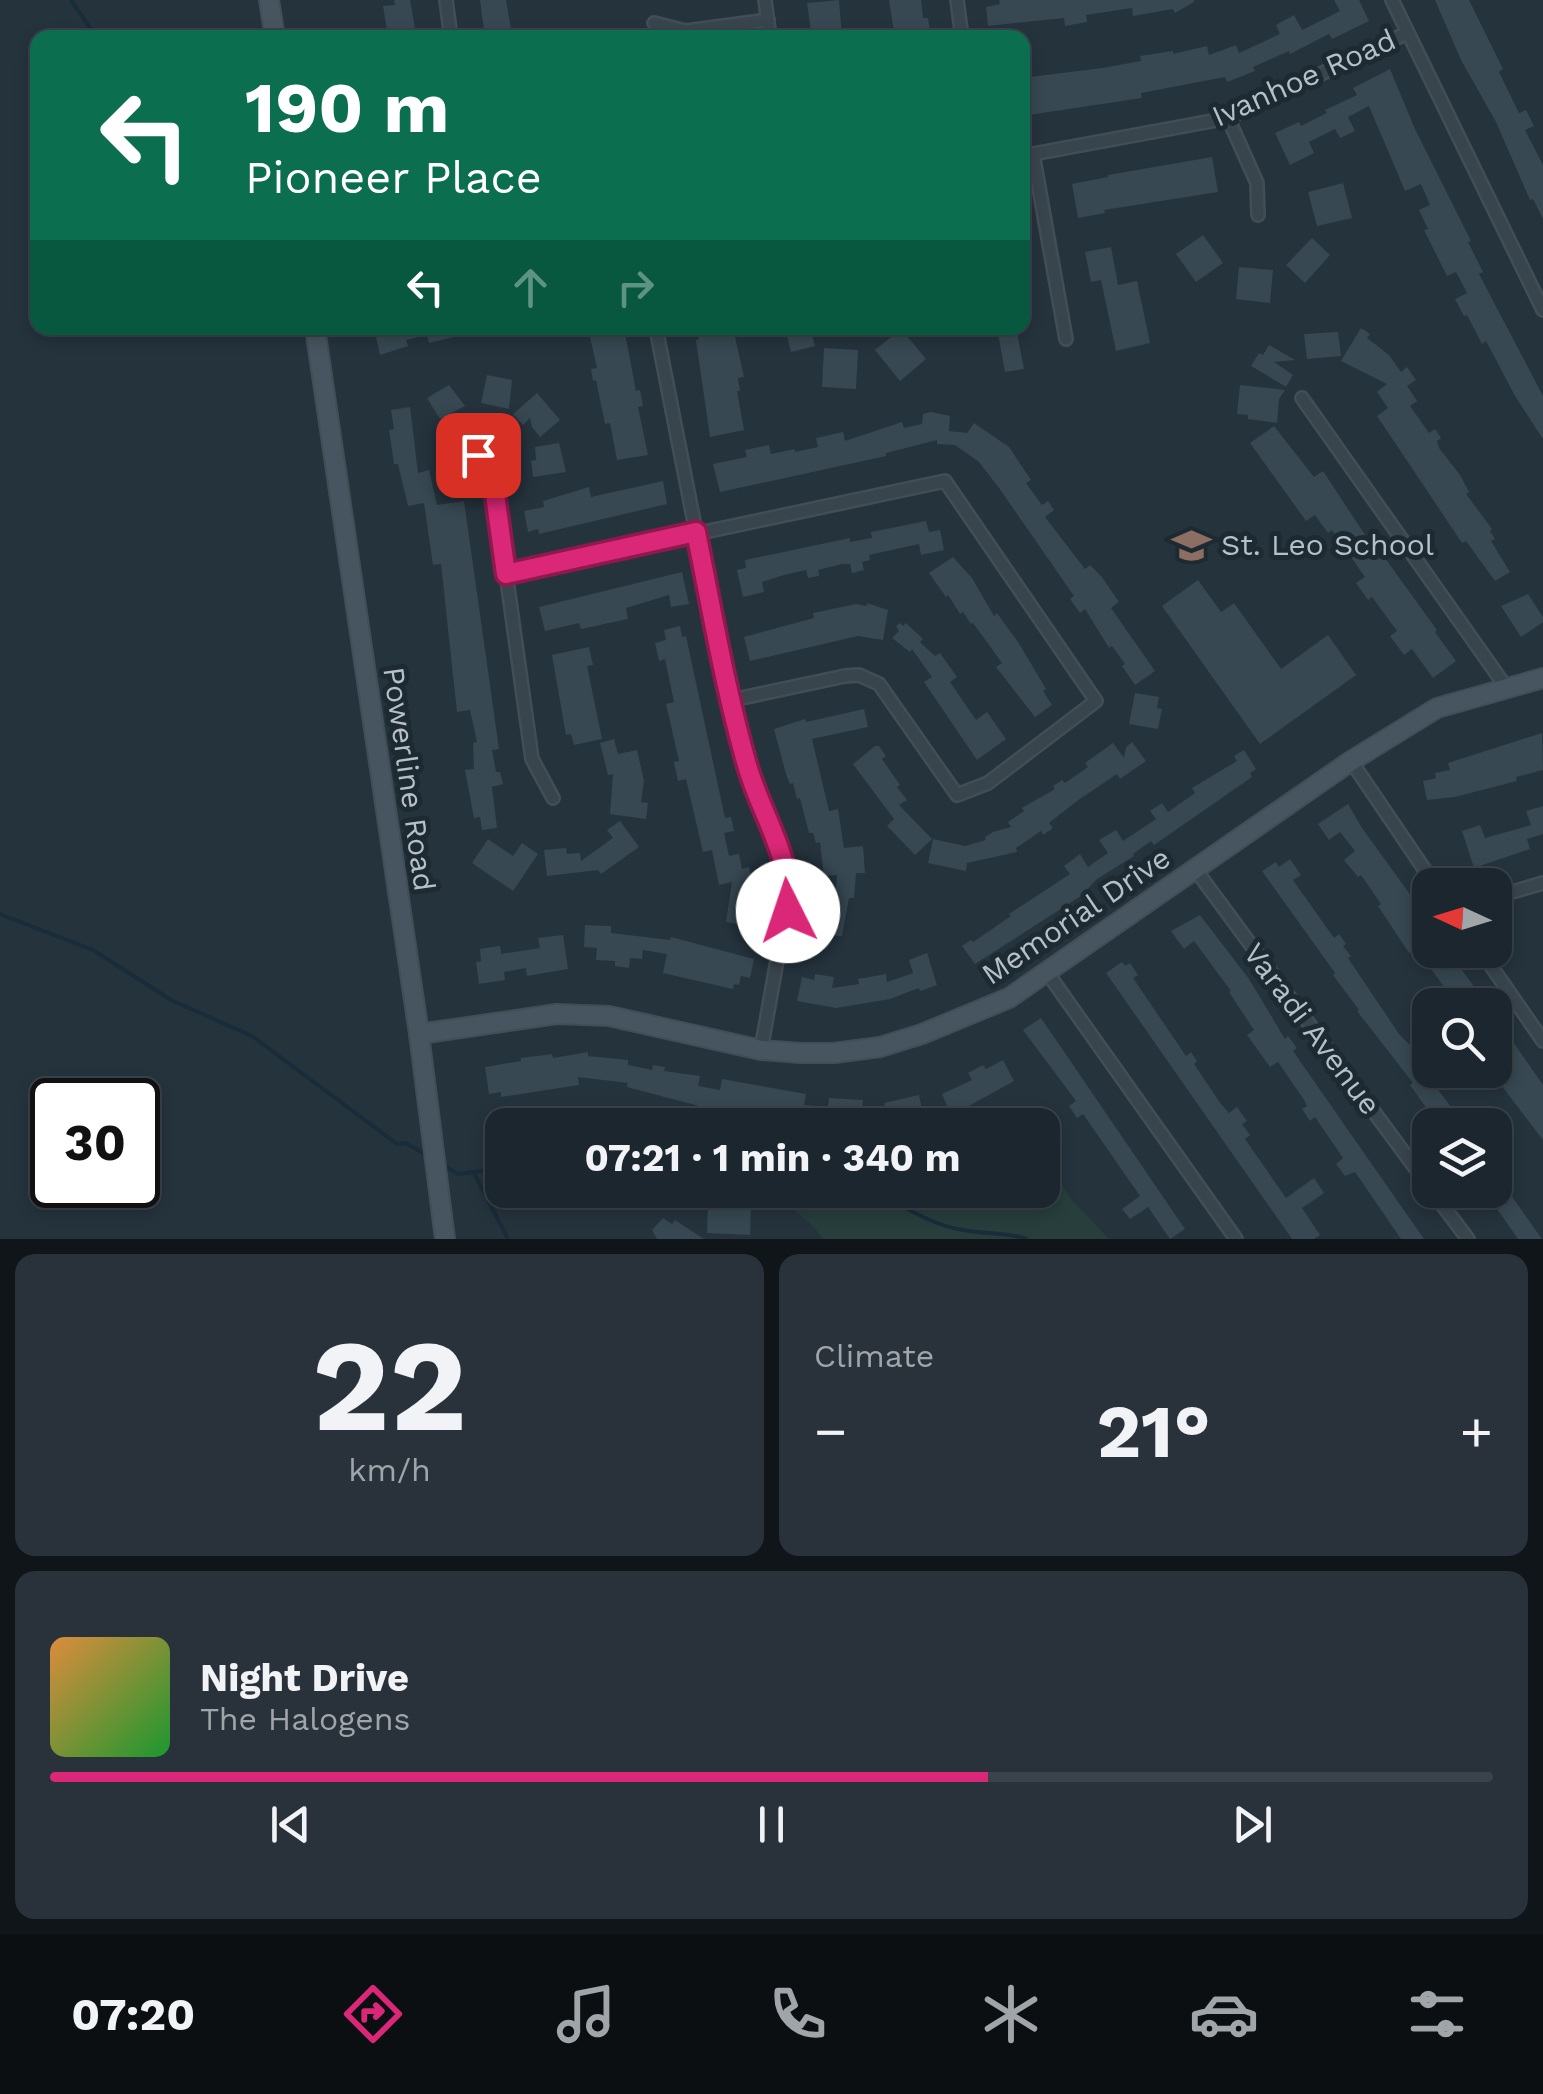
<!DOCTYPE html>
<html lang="en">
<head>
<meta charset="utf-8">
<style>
	body { margin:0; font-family:"Work Sans",sans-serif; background:#29323a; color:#f1f3f6; height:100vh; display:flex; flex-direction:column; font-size:38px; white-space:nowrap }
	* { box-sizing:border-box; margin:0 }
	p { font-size:32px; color:#a0a5aa }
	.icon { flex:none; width:55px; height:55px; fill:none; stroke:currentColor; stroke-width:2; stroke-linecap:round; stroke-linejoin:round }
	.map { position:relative; height:1239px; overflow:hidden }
	.details { display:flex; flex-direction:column; gap:15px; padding:15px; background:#0f1519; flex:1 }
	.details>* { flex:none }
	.top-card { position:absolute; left:30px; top:30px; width:1000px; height:305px; border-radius:20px; box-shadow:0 5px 15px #0003,0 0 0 2px #3a434a; background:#0b6e4f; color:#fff; overflow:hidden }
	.needle { width:65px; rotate:274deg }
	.controls { position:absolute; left:1412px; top:868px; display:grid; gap:20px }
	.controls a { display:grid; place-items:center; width:100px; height:100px; border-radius:20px; background:#1c262e; box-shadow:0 5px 15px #0003,0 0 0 2px #3a434a; font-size:50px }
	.speed { position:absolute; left:30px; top:1078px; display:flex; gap:20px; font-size:50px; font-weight:700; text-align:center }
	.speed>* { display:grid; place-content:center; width:130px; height:130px; border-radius:50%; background:#1c262e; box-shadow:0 5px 15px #0003,0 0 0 2px #3a434a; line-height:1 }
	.speed .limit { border:5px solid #111; border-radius:15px; background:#fff; color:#111 }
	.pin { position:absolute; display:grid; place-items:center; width:85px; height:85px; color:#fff; margin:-42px; border-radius:20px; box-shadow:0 5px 15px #0006 }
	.me { position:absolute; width:110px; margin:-55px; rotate:356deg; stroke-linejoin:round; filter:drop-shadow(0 0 8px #0008) }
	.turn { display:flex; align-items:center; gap:35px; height:210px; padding:0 50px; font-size:45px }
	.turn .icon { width:130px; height:130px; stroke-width:2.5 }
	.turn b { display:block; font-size:70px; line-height:85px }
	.lanes { display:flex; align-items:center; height:95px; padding:0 50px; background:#0003; justify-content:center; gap:50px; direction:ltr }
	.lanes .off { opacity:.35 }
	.big { font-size:75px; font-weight:700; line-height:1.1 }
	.details .widget { flex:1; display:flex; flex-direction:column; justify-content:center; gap:15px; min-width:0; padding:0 35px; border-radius:20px; background:#29323a }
	.details .dial { align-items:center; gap:0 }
	.dial b { font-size:130px; line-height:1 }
	.song { display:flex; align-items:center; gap:30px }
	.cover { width:120px; height:120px; border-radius:15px; background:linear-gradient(135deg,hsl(30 70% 55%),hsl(130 70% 35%)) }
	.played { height:10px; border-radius:5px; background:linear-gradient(90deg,#db2777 65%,#3a434a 65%) }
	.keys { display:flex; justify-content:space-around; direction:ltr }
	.heat { display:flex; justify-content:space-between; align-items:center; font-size:55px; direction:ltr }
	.details .tiles { flex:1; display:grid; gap:15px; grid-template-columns:1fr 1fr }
	.widget:last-child { grid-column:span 2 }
	.trip { position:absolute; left:485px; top:1108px; width:575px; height:100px; border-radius:20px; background:#1c262e; box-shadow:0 5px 15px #0003,0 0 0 2px #3a434a; font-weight:700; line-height:100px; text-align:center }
	.menu { display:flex; height:160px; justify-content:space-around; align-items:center; background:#0b0f12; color:#a0a5aa }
	.menu .icon { width:70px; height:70px }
	.menu .selected { color:#db2777 }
	.menu b { font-size:45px; color:#f1f3f6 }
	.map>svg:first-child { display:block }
</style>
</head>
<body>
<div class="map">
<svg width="1543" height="1239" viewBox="0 0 1543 1239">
	<rect width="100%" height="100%" fill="#25333d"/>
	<path fill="#273e3c" d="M1043,1157l29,43 37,39h-286l-9,-12 -43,-37h271z"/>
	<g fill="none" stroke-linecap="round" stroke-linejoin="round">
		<g stroke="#192c3a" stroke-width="4">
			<path d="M71,0l26,38"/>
			<path d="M0,914l93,36 78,50 81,36 145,108 8,-1 22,12"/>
			<path d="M443,1165l15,9 44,-6"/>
			<path d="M474,1173l34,66"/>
			<path d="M880,1190c26,20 56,37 89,41 19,3 38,1 57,8"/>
		</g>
	</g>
	<g fill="#374852">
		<path d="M394,0h16l6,34 -17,2 -1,-7 -11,1 -4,-24 12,-1z"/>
		<path d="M480,0h26l6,35 -27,3z"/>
		<path d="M839,0l3,38h-30l-5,-35z"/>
		<path d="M889,0h32l2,18h5l3,20h-36z"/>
		<path d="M999,0h195v2l-19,11 -2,-4 -40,7 -1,-8 -46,7 1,7 -22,4 -1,-8 -76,8 -2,-19 14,-3z"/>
		<path d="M1334,0h25l10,21 -37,18 -3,-5 -39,20 -1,-3 -36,16 2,4 -28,11 -2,-5 -84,16 1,5 -120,18v-38l80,-10 39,-7 -1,-5 33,-5v3l34,-8 2,9 27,-10 3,8 41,-19 -4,-9 18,-10 8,15 38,-19z"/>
		<path d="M1435,0h34l34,69 -4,3 20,41 7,-3 8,16 -9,4 18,35v54l-10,-20 -3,1 -34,-78 -35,-62z"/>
		<path d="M1390,69l25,60 56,112 -3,1 15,30 -4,2 64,122v43l-28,-43 -29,-55 -4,3 -15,-29 -3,1 -9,-17 12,-6 -11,-21 -9,4 -23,-46 4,-1 -9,-19 11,-5 -9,-21 -16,7 -36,-85 -21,11 7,14 -15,7 -5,-9 -26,13 5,11 -24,12 -15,-32 24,-11 2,4 26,-13 -2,-3 32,-15 -4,-7z"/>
		<path d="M1212,157l6,35 -114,18 1,3 -27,5 -6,-34 36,-7v-2z"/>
		<path d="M1343,183l9,35 -35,8 -9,-34z"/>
		<path d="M1203,235l20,28 -27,19 -20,-28z"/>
		<path d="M1312,238l18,17 -25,28 -19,-18z"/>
		<path d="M1111,247l7,38 19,-4 13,62 -34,8 -15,-71 -10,2 -6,-30z"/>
		<path d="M1239,267l34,3 -3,33 -34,-4z"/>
		<path d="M374,328h100l1,4 -46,11 -2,-8 -21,5 2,6 -28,9z"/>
		<path d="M588,328h36l12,63 4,-1 3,16 -5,1 10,48 -31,5 -7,-37 -5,1 -9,-44 -3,1 -2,-12 6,-1z"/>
		<path d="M709,328h24l11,49 -6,1 2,13h-3l7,39 -34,7 -14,-97 3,-1 -2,-9z"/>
		<path d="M785,328h25l5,18 -24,6z"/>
		<path d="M997,328h19l8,41 -19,3z"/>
		<path d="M1361,328l9,6 -3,4 22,17 12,17 6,-5 9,13 -9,6 10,15 -7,5 19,27 6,-4 6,9 -4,3 2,7 21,27 9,17 -3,2 26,35 -2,2 5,8 -4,2 19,31 -15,9 -29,-40 -4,2 -85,-127 11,-8 -11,-16 10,-8 -46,-23z"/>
		<path d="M901,329l25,30 -26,22 -25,-31z"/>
		<path d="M1338,332l3,24 -34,3 -3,-25z"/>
		<path d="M1269,345l26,15 -21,2 19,13 -7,12 -35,-21 8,-13 4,2z"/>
		<path d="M824,348l34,2 -2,39 -34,-2z"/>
		<path d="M487,375l25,5 -3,29 -28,-6z"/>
		<path d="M449,385l16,21 -25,13 -13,-21z"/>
		<path d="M1240,385l45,5 -6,9 -2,24 -29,-4v-4l-11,-1z"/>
		<path d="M537,393l23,27 -20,17 -8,-10 -2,-9 -7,7 -10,-11z"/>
		<path d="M410,407l8,66 11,-3 8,35 27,-4 35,248 -7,1 4,22h4l3,12 -11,3 5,41 -15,2 -2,-13 -6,1 -9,-48 9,-1 -1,-26 4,-1 -7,-32 -13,2 -16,-148 -8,1 -9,-62 -16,3 -10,-42h-4l-5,-34 5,-1 -3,-19z"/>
		<path d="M931,412l19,4 -1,15 18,2 7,-10 35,24 22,33 -5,3 16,22 6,-4 6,9 -9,7 40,52 5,-4 12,12 17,25 -8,6 44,63 -20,14 -13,-19 3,-2 -13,-18 -3,2 -24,-39 -5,4 -10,-14 4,-3 -75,-108 -20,-26 -24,-17 -18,-1v-4l-51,13v3l-166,36 -7,-28 34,-7 -2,-7 24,-5 2,9 24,-5v3l23,-5 -2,-9 27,-6 2,9 57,-19 2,6 18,-4 1,-10z"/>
		<path d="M1274,426l40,51 9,-6 56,85 3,-2 55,76 -2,2 21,29 -23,17 -21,-29 -8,6 -14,-19 7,-5 -25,-34 -4,3 -12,-17 9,-6 -33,-47 -4,3 -13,-18 -9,6 -56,-78z"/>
		<path d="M559,443l7,29 -33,5 -2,-16 5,-1 -1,-13z"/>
		<path d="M663,481l4,23 -128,30 -1,-5 -10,3 -4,-21 20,-4 -1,-6 46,-14 2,10z"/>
		<path d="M926,521l3,11 11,-2 4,20 -23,5 -2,-11 -50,11 1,5 -8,2 2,8 -12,3 -2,-9h-8l-24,6 1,6 -11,2 -2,-8 -22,5 -22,7 2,10 -21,5 -6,-27 9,-2 -1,-8 105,-22v4l22,-4 -1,-6z"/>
		<path d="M953,557l19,21 22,38 3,-3 21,29 28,47 -3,2 9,14 -17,12 -39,-50 6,-4 -29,-40 -2,1 -8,-12 -3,2 -12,-19 -2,2 -17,-24z"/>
		<path d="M682,572l7,32 -18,3 -2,-12 -43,13 2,11 -47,10 -2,-6 -34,8 -6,-24z"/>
		<path d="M1198,580l23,32 13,-9 47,66 47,-34 28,40 -96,69 -98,-138z"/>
		<path d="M1528,594l15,23v5l-22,15 -20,-31z"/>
		<path d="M867,603l21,7 -5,30 -25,-4 -108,25 -6,-24 70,-19 -1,-5 43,-9 11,2z"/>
		<path d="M900,623l3,3 3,-3 17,16 -3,3 15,14 5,-3 17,24 -7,5 26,38 11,-8 19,27 -29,21 -53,-78 8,-5 -20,-28 -2,3 -18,-14 7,-7 -3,-5z"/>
		<path d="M680,626l2,11 4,-1 39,182 6,-1 3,14 -10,2 5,23 10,-2 3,15 7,-2 6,27 -6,32 -23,-4 6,-40 -13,3 -7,-35 -9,2 -17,-73 -8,2 -4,-19 5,-1 -13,-57 8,-2 -9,-43 -6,2 -4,-18 11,-3 -2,-10z"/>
		<path d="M589,647l4,18 -6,1 15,73 -28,6 -3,-11 -5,1 -14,-80z"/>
		<path d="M1135,693l24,4 -2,11 5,1 -4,20 -29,-5z"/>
		<path d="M864,709l4,18 -56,12 17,72 9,-2 6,39 19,-2 2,27h-9l-2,25h-5l-7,38 -20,-1 2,-21 10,1 3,-40 -13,1 -4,-34 -4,1 -3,-10h-4l-9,-35 -3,1 -4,-16 -3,1 -4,-10 -12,-45 31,-10 1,3z"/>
		<path d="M1542,733l1,37 -27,7 1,4 -62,16 -28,3 -4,-19 13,-3 -1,-5 15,-3 -2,-7z"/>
		<path d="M614,739l4,15 19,-4 7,31 -3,21 7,1 -2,16 -36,-5 3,-40 -5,1 -8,-32z"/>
		<path d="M1132,742l14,19 -26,18 -3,-5 -40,27 -28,22 4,5 -10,7 -2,-4 -25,17 1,4 -50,11 -1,8 -38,-8 5,-24 32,7 21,-6 -1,-3 8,-5 18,-5 -3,-5 16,-11 -2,-3 33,-19 -2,-3 9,-6 3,3 23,-16 -3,-4 28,-20 11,15 2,-11z"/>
		<path d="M875,746h4l7,10 -4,3 18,26 -3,2 10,13 -8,5 33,34 -17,16 -28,-29 7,-7 -41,-55z"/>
		<path d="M1244,750l12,19 -6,4 2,4 -98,68 -3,-4 -18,13 1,2 -37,23 -16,17 -106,68 -13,-18 9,-6 2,2 38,-26 -2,-2 61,-40 -6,-8 16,-12 8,13 20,-14 -9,-13 17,-10 7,11 33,-22 -6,-8 12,-8 6,9 27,-19 -3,-5 45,-27 -3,-5z"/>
		<path d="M1348,804l14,24 68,94v28h15l4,5 4,-3 12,16 -3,2 25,35h-42l-9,-12 8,-6 -28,-39 -7,5 -31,-47 3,-2 -20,-29 -3,2 -14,-17 11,-9 -15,-19 -11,8 -11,-16z"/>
		<path d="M1543,806v28l-16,5 3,10 -56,19 -12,-37 18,-6 5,13 46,-13 -5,-14z"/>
		<path d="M620,821l19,26 -38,27 -3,-4 -51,6 -3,-26 22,-2 1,6 13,-1 1,8 32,-23 -6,-8z"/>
		<path d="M488,839l25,17 9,-13 16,11 -25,37 -41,-28z"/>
		<path d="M1290,859l11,16 -8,5 41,58 5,-4 7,10 -3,2 8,10 -3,2 51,76 11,11 5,-5 11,14 -6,6 2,3 -2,2 44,60h-24l-8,-9 -22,-31 3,-2 -56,-72 2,-1 -26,-35 2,-2 -73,-102 14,-9 3,5z"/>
		<path d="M1200,915l49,64 36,60 3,-3 9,12 -4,3 131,188h-23l-46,-67 -10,4 -9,-12 7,-6 -28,-41 -5,4 -8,-12 5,-3 -3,-6 -26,-38 -8,5 -23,-32 7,-5 -25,-38 2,-1 -37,-50 -10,8 -13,-18z"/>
		<path d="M585,925l26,1v7l59,7 1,-3 83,22 -4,19 -9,-2 -2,9 -5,-1 -1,5 -70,-16 4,-19 -24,-4 -1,9 -12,-1 -1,10 -14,-2v-5l-19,-1 1,-12 -13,-1z"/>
		<path d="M563,935l5,34 -41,7 -1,-8 -22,4 1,8 -26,4 -3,-22 5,-1 -1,-12 20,-3 1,8 39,-6 -2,-10z"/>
		<path d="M927,953l10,32 -17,6 -1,-3 -29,11 -54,9 -39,-7 5,-24 12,3 1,-6 19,3 -2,11 27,-4 -1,-5 28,-5 1,8 26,-9 -4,-13z"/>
		<path d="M1122,962l3,4 5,-3 8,12 -5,3 53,78 5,-4 6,9 -3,3 27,40 8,9 8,-6 10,14 -5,3 8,11 -5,4 41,59 28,-20 10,15 -22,15 18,27 -6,4h-22l-186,-266z"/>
		<path d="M1495,1016l48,69v55l-48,-63z"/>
		<path d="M1041,1018l144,211 -15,10 -22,-32 -18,12 -8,-10 18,-13 -57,-82 -6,4 -8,-12 7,-5 -53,-71z"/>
		<path d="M588,1052v4l40,4v5l24,5 1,-5 12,2 -1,4 36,5 -2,10 22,4 2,-11 84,15 -2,11 24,2 1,-9 34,2 -1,14 25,3 -3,-14 35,-8 5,24 24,-11 -6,-14 30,-14 -4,-7 15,-8 3,4 17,-9 11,21 -47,26 7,15 -7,3h-78l-1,-3v3h-92l-30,-7 -1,7 -47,-9 -1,5 -11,-2 2,-7 -10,-2 1,-4 -72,-19 1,-4 -50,-6 1,8 -78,12v-5l-12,2 -4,-27 36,-6v-3l31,-4 1,4z"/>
		<path d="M1495,1172l37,53 10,14h-24l-32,-46 9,-3z"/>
		<path d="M726,1201l10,6 15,1 -1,27 -43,-2 1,-30z"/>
		<path d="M663,1218l9,6 3,-4 29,19h-47l-5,-9z"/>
	</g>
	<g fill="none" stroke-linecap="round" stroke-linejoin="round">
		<defs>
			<g id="minor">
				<path d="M446,0l5,38"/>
				<path d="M765,0l5,38"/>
				<path d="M957,0l5,38"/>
				<path d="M1392,0l151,310"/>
				<path d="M654,23l32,8 82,-11"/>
				<path d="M1228,118l29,65 1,32"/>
				<path d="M1033,154l33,185"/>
				<path d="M1022,156l206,-38 179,-85"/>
				<path d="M656,328l40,204 51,236 39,96 4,24 -29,162"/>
				<path d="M1302,398l204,289"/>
				<path d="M478,455l16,32 38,272 21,39"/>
				<path d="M507,574l438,-93 151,220 -108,82 -31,12 -78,-111 -20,-9 -14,1 -113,24"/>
				<path d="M1351,761l84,124"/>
				<path d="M1195,869l235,319"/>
				<path d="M1495,897l48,-14"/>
				<path d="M1480,950l63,91"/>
				<path d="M1046,971l190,268"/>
				<path d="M1431,1190l37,49"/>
			</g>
			<g id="secondary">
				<path d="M269,0l6,38"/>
				<path d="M315,328l104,706 26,205"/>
				<path d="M419,1034l138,-20 52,2 152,34 39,3h34l46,-6 42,-13 87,-36 342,-237 86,-53 106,-30"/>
			</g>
		</defs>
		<use href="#minor" stroke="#424e56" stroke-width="16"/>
		<use href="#secondary" stroke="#424e56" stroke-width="22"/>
		<use href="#minor" stroke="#39454d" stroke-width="11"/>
		<use href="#secondary" stroke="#475560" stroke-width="18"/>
	</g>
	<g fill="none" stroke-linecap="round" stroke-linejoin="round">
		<defs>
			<path id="route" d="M478,455l16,32 12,87 190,-42c16,78 29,157 51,233 14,50 46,92 41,146"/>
		</defs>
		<use href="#route" stroke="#8e194d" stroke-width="25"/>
		<use href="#route" stroke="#db2777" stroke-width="18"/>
	</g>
	<defs>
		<symbol id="school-bare" viewBox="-9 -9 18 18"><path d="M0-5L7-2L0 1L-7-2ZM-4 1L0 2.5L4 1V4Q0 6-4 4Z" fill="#8d6e63" stroke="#1e2a32" stroke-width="2.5" paint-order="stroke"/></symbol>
	</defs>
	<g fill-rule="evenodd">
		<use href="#school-bare" x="1164" y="518" width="55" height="55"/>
	</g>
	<g text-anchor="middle" stroke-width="10" stroke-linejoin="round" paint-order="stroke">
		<g font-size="30" fill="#b5c0c8" stroke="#1e2a32">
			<text transform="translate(1304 78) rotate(-24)" y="10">Ivanhoe Road</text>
			<text transform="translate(409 779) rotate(82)" y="10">Powerline Road</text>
			<text transform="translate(1076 916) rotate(-34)" y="10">Memorial Drive</text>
			<text transform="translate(1312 1029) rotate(53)" y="10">Varadi Avenue</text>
		</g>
		<g font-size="30" fill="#b5c0c8" stroke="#1e2a32" text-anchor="start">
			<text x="1221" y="555">St. Leo School</text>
		</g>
	</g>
</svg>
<div class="controls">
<a><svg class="needle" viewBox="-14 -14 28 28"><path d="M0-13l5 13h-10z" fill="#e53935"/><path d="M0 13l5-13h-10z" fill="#a0a5aa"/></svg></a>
<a><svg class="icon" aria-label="search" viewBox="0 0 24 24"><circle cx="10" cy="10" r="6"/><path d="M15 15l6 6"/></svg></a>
<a><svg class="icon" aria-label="layers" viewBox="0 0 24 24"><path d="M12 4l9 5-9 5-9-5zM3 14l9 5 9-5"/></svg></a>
</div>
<div class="speed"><div class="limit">30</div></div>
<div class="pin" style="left:478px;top:455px;background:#d93025"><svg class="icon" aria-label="arrive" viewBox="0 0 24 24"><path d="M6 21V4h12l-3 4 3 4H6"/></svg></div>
<svg class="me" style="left:788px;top:911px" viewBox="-20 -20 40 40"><circle r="19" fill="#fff"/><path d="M0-13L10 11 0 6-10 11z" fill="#db2777"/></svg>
<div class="trip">07:21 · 1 min · 340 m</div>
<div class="top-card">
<div class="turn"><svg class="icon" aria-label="left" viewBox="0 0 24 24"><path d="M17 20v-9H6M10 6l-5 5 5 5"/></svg><div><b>190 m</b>Pioneer Place</div></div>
<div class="lanes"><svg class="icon" aria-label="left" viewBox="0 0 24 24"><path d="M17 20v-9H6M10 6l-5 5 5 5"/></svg><svg class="icon off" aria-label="ahead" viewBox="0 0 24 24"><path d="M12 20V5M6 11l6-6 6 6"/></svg><svg class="icon off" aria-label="right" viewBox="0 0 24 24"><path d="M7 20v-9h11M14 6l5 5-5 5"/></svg></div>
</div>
</div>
<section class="details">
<div class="tiles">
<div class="widget dial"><b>22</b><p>km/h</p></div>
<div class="widget"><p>Climate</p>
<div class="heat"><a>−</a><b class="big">21°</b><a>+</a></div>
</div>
<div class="widget">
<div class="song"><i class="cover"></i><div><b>Night Drive</b><p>The Halogens</p></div></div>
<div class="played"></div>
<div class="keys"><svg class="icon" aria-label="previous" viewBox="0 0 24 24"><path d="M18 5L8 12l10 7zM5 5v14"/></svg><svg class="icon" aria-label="pause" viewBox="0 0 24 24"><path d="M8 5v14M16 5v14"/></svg><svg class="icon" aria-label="next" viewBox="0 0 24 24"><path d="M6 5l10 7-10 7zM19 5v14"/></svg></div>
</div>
</div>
</section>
<nav class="menu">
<b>07:20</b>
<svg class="icon selected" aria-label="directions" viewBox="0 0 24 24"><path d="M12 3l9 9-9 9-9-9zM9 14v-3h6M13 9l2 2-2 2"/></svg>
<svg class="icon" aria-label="music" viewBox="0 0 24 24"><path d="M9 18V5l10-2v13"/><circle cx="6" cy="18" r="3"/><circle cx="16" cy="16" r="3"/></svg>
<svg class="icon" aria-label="phone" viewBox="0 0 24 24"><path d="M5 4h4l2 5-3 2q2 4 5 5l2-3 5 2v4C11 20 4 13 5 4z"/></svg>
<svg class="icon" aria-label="climate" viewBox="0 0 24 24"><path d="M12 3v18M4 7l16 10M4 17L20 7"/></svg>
<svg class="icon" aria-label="car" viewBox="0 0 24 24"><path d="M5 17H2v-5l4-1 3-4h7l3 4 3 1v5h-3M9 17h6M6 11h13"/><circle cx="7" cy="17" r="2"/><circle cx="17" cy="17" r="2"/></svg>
<svg class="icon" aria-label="filters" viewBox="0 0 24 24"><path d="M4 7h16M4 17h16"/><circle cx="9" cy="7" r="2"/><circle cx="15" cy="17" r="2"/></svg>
</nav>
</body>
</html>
